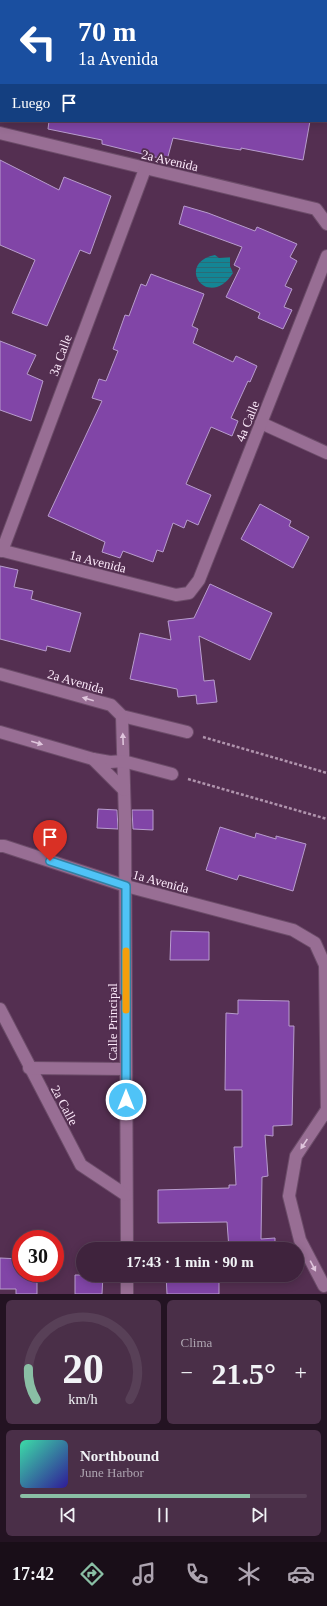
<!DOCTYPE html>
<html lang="es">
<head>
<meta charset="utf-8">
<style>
	body { margin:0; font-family:"Times New Roman",serif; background:#4a2f48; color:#f1f3f6; height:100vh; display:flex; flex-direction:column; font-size:15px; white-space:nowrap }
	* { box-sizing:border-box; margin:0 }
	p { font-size:13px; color:#ada4b0 }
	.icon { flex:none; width:22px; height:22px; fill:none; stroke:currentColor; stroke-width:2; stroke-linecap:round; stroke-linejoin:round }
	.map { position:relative; height:1294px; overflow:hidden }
	.sheet { display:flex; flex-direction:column; gap:6px; padding:6px; background:#231322; flex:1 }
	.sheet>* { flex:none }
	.guide { position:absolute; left:0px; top:0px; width:327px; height:122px; box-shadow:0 2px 10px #0003,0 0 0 1px #584057; background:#1a4fa0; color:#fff; overflow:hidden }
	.speed { position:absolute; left:12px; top:1230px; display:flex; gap:8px; font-size:20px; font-weight:700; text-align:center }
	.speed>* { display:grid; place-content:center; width:52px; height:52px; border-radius:50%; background:#3f233d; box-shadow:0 2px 10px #0003,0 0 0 1px #584057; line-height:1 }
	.speed .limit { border:6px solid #d22; background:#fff; color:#111 }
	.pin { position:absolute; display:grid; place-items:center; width:34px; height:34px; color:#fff; margin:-41px -17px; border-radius:50% 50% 50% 0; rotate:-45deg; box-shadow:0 0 4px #0007 }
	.pin .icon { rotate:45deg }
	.me { position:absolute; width:44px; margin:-22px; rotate:0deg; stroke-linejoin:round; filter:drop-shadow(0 0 3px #0008) }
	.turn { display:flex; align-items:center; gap:14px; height:84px; padding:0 12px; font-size:18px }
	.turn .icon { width:52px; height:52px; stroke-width:2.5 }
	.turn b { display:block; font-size:28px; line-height:34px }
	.then { display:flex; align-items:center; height:38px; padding:0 12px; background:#0003; gap:8px; font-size:15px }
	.big { font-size:30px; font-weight:700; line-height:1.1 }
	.sheet .widget { flex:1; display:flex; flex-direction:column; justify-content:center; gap:6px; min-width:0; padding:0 14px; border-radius:6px; background:#4a2f48 }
	.sheet .dial { align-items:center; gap:0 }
	.dial svg { height:104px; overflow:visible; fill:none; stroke:#584057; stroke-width:7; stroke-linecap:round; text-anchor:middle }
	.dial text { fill:#f1f3f6; stroke:none }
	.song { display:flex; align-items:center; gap:12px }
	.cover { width:48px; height:48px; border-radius:6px; background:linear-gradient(135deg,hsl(160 70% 55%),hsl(250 70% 35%)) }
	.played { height:4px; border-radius:2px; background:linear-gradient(90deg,#8abfa5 80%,#584057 80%) }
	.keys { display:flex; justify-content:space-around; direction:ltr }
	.heat { display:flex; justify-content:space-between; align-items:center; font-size:22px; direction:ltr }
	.sheet .tiles { flex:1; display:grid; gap:6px; grid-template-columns:1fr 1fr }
	.widget:last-child { grid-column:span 2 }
	.trip { position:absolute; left:76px; top:1242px; width:228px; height:40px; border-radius:20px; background:#3f233d; box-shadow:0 2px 10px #0003,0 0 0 1px #584057; font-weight:700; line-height:40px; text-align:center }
	.menu { display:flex; height:64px; justify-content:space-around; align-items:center; background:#190e18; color:#ada4b0 }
	.menu .icon { width:28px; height:28px }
	.menu .selected { color:#8abfa5 }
	.menu b { font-size:18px; color:#f1f3f6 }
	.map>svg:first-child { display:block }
</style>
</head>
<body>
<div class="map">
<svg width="327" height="1294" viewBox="0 0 327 1294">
	<defs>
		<pattern id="water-rules" width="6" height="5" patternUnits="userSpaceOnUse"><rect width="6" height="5" fill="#148595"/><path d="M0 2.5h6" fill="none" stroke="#2a6c77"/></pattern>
	</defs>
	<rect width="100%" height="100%" fill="#542f51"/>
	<path fill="url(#water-rules)" d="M215,255l4,3 11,-1v9l3,7c-25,39 -59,-10 -18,-18z"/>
	<g fill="#8145a7" stroke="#b89ccd">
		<path d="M49,121h261l-7,39 -62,-12v2l-20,-3 -48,-9 -6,22 -65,-16v-4l-54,-11z"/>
		<path d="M0,160l59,30 5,-13 47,19 -21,58 -10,-4 -33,76 -35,-13 23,-53 -35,-15z"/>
		<path d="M184,206l24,7 47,18 2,-4 40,17 -7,13 7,4 -12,25 7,3 -8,18 8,3 -9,19 -25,-11 2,-5 -34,-16 14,-29 -6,-3 8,-18 -63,-23z"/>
		<path d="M151,274l53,20 -12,32 6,3 -5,14 40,19 3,-6 21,10 -7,16 -2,-1 -17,37 7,3 -6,15 -21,-9 -25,57 25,11 -13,30 -11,-5 -3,8 -11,-5 -10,29 -6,-2 -4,12 -30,-11 -3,7 -18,-6 3,-10 -57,-26 54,-115 -10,-3 7,-19 7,2 12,-30 -5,-2 12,-34 4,1 12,-32 5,2z"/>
		<path d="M0,341l36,14 -9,19 16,7 -12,40 -31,-11z"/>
		<path d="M260,504l31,17 -2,5 20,11 -16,31 -52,-29z"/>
		<path d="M0,566l18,4 -4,17 19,4 -2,8 50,14 -11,39 -23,-6 -1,5 -46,-12z"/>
		<path d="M210,584l62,29 -22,47 -51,-24 5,45 10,-1 3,22 -20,2 -1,-9 -18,2 -1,-8 -47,-10 10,-46 31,7 -3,-19 26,-3z"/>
		<path d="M98,809l19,1 1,19 -21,-1z"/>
		<path d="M132,810h21v20l-20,-1z"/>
		<path d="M220,827l35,11 1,-5 20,6v-3l30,8 -13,47 -54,-16 -2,5 -31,-10z"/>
		<path d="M171,931l38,1v28h-39z"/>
		<path d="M238,1000l51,1v25h5l-2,99 -19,1v10l-8,-1 3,41 -6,1 -1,62 14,-1v11h-46l-2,-27 -69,1v-33l71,-2v-3h7l-2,-38h8v-57h-17l1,-77 12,1z"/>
		<path d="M0,1258l21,1v14h16v21h-21v-5h-16z"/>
		<path d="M75,1275h28l-1,19h-27z"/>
		<path d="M166,1275h53v19h-52z"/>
		<path d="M231,1275h38l-38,3z"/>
	</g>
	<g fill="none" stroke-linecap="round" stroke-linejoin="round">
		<defs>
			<g id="minor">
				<path d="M243,0l4,1"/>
				<path d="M257,1v-1"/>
				<path d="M326,16h1"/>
				<path d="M0,133l316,76 11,15"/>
				<path d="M261,423l66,30"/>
				<path d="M0,550l176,45 13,-2 10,-13 128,-324"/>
				<path d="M2,551l143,-382"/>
				<path d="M0,674l111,31 11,11 65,16"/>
				<path d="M122,716l3,103 2,430"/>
				<path d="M0,732l93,27 17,3 13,-1 49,13"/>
				<path d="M93,759l31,31"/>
				<path d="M0,846h4l122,40 167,44 22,13 10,22 2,150"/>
				<path d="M0,1009l81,156 45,30"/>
				<path d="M29,1068l97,1"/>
				<path d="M127,1275v19"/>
				<path d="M324,1286l-24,-46 -11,-44 7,-40 30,-45"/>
			</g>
		</defs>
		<use href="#minor" stroke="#6c4c69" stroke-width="14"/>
		<g stroke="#b094ad" stroke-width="2.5" stroke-dasharray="3 2" stroke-linecap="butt">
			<path d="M203,737l124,36"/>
			<path d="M188,779l139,40"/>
		</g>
		<use href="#minor" stroke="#986e94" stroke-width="12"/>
	</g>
	<defs><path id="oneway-solid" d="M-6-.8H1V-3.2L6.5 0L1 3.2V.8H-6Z"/></defs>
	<g fill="#dfc5dc">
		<use href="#oneway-solid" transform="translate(88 699) rotate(-164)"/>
		<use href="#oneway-solid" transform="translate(123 739) rotate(-92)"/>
		<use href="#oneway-solid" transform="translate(37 743) rotate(16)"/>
		<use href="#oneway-solid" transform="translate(304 1144) rotate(124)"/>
		<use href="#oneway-solid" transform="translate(313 1266) rotate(62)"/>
	</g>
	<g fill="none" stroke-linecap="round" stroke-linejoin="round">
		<defs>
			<path id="route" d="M50,861l76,25v214"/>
		</defs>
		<use href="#route" stroke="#337fa1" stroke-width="10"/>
		<use href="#route" stroke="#4fc3f7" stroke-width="7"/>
		<path stroke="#f59e0b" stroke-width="7" d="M126,951v59"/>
	</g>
	<g text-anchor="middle" stroke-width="4" stroke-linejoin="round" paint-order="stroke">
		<g font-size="13" fill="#fdeafb" stroke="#542f51">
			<text transform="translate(170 160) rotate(13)" y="5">2a Avenida</text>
			<text transform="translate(60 355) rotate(-70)" y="5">3a Calle</text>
			<text transform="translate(247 421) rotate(-68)" y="5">4a Calle</text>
			<text transform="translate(98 561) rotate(14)" y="5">1a Avenida</text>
			<text transform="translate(76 681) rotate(16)" y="5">2a Avenida</text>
			<text transform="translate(161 881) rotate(15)" y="5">1a Avenida</text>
			<text transform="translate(112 1022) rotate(-90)" y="5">Calle Principal</text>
			<text transform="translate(65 1105) rotate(62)" y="5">2a Calle</text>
		</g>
	</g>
</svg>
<div class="speed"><div class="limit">30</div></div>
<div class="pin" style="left:50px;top:861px;background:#d93025"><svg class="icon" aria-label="arrive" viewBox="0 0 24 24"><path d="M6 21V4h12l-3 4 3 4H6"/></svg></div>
<svg class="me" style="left:126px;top:1100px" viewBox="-20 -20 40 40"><circle r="17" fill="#4fc3f7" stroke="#fff" stroke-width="3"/><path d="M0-11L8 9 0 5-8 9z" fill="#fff"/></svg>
<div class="trip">17:43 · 1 min · 90 m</div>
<div class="guide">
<div class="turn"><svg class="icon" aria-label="left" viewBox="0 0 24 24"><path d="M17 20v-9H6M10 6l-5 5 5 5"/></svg><div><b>70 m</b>1a Avenida</div></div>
<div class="then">Luego<svg class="icon" aria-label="arrive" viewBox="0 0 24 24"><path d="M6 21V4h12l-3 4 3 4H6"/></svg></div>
</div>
</div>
<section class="sheet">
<div class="tiles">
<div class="widget dial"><svg viewBox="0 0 100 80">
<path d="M14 69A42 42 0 1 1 86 69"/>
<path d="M14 69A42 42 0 0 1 8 45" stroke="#8abfa5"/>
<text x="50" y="56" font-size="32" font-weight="700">20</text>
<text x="50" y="72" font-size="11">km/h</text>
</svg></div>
<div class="widget"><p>Clima</p>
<div class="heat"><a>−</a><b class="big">21.5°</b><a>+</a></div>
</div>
<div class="widget">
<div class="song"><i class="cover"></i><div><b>Northbound</b><p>June Harbor</p></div></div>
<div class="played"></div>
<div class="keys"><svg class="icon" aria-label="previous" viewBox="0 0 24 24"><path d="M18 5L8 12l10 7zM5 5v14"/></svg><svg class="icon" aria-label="pause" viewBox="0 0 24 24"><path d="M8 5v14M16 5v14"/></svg><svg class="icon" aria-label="next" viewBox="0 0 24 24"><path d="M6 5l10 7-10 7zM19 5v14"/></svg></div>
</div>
</div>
</section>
<nav class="menu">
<b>17:42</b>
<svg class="icon selected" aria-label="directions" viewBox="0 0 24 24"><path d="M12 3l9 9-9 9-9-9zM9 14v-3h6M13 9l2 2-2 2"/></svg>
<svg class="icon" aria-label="music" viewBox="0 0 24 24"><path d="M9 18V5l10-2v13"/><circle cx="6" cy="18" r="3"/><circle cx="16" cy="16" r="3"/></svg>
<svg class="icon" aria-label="phone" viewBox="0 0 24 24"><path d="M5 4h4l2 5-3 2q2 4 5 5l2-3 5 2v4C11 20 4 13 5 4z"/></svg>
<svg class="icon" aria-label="climate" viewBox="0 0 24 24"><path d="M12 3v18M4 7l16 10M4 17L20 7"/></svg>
<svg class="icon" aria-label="car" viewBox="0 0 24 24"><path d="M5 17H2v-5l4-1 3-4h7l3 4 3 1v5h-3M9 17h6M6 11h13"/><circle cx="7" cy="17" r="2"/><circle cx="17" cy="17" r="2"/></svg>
</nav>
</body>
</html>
